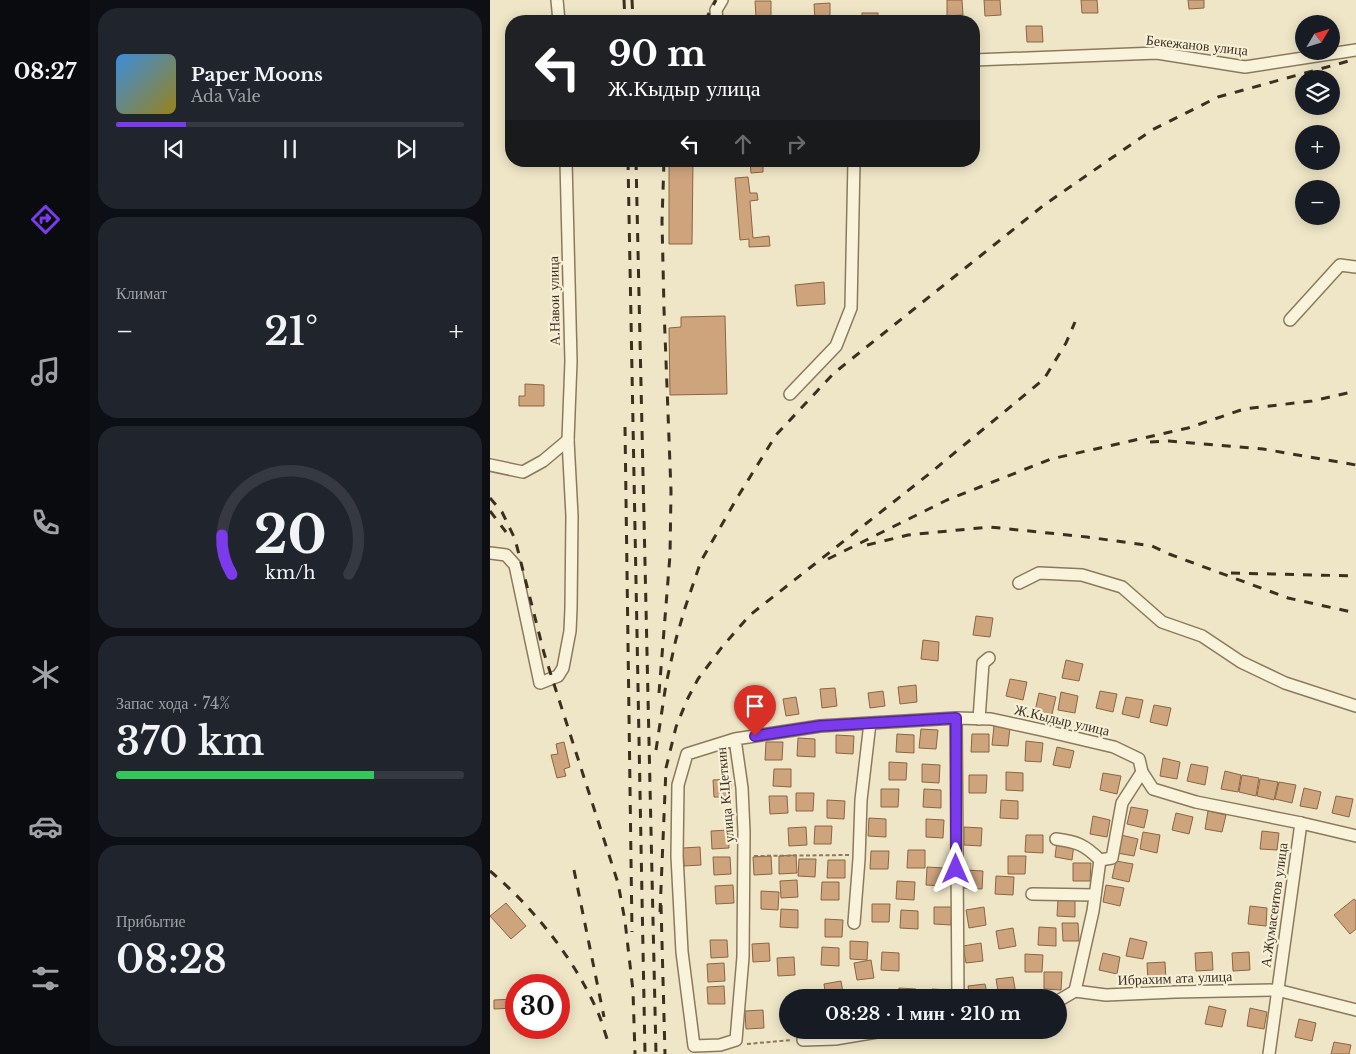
<!DOCTYPE html>
<html lang="ru">
<head>
<meta charset="utf-8">
<style>
	body { margin:0; font-family:"Libre Baskerville",serif; background:#20242c; color:#f1f3f6; height:100vh; display:flex; flex-direction:column; font-size:19px; white-space:nowrap }
	* { box-sizing:border-box; margin:0 }
	p { font-size:16px; color:#9ea1a6 }
	.icon { flex:none; width:28px; height:28px; fill:none; stroke:currentColor; stroke-width:2; stroke-linecap:round; stroke-linejoin:round }
	.map { position:relative; flex:1; overflow:hidden }
	.sheet { display:flex; flex-direction:column; gap:8px; padding:8px; background:#0d0f14; width:400px }
	.sheet>* { flex:none }
	.hud { position:absolute; left:15px; top:15px; width:475px; height:152px; border-radius:20px; box-shadow:0 2px 12px #0003; background:#202124; color:#fff; overflow:hidden }
	.needle { width:32px; rotate:52deg }
	.buttons { position:absolute; left:805px; top:15px; display:grid; gap:10px }
	.buttons a { display:grid; place-items:center; width:45px; height:45px; border-radius:50%; background:#171b24; box-shadow:0 2px 12px #0003; font-size:25px }
	.speed { position:absolute; left:15px; top:974px; display:flex; gap:10px; font-size:25px; font-weight:700; text-align:center }
	.speed>* { display:grid; place-content:center; width:65px; height:65px; border-radius:50%; background:#171b24; box-shadow:0 2px 12px #0003; line-height:1 }
	.speed .limit { border:8px solid #d22; background:#fff; color:#111 }
	.pin { position:absolute; display:grid; place-items:center; width:42px; height:42px; color:#fff; margin:-51px -21px; border-radius:50% 50% 50% 0; rotate:-45deg; box-shadow:0 0 5px #0007 }
	.pin .icon { rotate:45deg }
	.me { position:absolute; width:55px; margin:-28px; rotate:0deg; stroke-linejoin:round; filter:drop-shadow(0 0 4px #0008) }
	.turn { display:flex; align-items:center; gap:18px; height:105px; padding:0 20px; font-size:22px }
	.turn .icon { width:65px; height:65px; stroke-width:2.5 }
	.turn b { display:block; font-size:35px; line-height:42px }
	.lanes { display:flex; align-items:center; height:48px; padding:0 20px; background:#0003; justify-content:center; gap:25px; direction:ltr }
	.lanes .off { opacity:.35 }
	.big { font-size:38px; font-weight:600; line-height:1.1 }
	.sheet .tile { flex:1; display:flex; flex-direction:column; justify-content:center; gap:8px; min-width:0; padding:0 18px; border-radius:20px; background:#20242c }
	.sheet .dial { align-items:center; gap:0 }
	.dial svg { height:130px; overflow:visible; fill:none; stroke:#363941; stroke-width:7; stroke-linecap:round; text-anchor:middle }
	.dial text { fill:#f1f3f6; stroke:none }
	.song { display:flex; align-items:center; gap:15px }
	.cover { width:60px; height:60px; border-radius:8px; background:linear-gradient(135deg,hsl(210 70% 55%),hsl(50 70% 35%)) }
	.played { height:5px; border-radius:2px; background:linear-gradient(90deg,#7c3aed 20%,#363941 20%) }
	.keys { display:flex; justify-content:space-around; direction:ltr }
	.heat { display:flex; justify-content:space-between; align-items:center; font-size:28px; direction:ltr }
	.charge { height:8px; border-radius:4px; background:linear-gradient(90deg,#34c759 74%,#363941 0) }
	.trip { position:absolute; left:289px; top:989px; width:288px; height:50px; border-radius:25px; background:#171b24; box-shadow:0 2px 12px #0003; font-weight:600; line-height:50px; text-align:center }
	main { display:flex; flex:1; min-height:0 }
	.dock { display:flex; flex-direction:column; width:90px; justify-content:space-around; align-items:center; background:#090b0e; color:#9ea1a6 }
	.dock .icon { width:35px; height:35px }
	.dock .active { color:#7c3aed }
	.dock b { font-size:22px; color:#f1f3f6 }
	.map>svg:first-child { display:block }
</style>
</head>
<body>
<main>
<nav class="dock">
<b>08:27</b>
<svg class="icon active" aria-label="directions" viewBox="0 0 24 24"><path d="M12 3l9 9-9 9-9-9zM9 14v-3h6M13 9l2 2-2 2"/></svg>
<svg class="icon" aria-label="music" viewBox="0 0 24 24"><path d="M9 18V5l10-2v13"/><circle cx="6" cy="18" r="3"/><circle cx="16" cy="16" r="3"/></svg>
<svg class="icon" aria-label="phone" viewBox="0 0 24 24"><path d="M5 4h4l2 5-3 2q2 4 5 5l2-3 5 2v4C11 20 4 13 5 4z"/></svg>
<svg class="icon" aria-label="climate" viewBox="0 0 24 24"><path d="M12 3v18M4 7l16 10M4 17L20 7"/></svg>
<svg class="icon" aria-label="car" viewBox="0 0 24 24"><path d="M5 17H2v-5l4-1 3-4h7l3 4 3 1v5h-3M9 17h6M6 11h13"/><circle cx="7" cy="17" r="2"/><circle cx="17" cy="17" r="2"/></svg>
<svg class="icon" aria-label="filters" viewBox="0 0 24 24"><path d="M4 7h16M4 17h16"/><circle cx="9" cy="7" r="2"/><circle cx="15" cy="17" r="2"/></svg>
</nav>
<section class="sheet">
<div class="tile">
<div class="song"><i class="cover"></i><div><b>Paper Moons</b><p>Ada Vale</p></div></div>
<div class="played"></div>
<div class="keys"><svg class="icon" aria-label="previous" viewBox="0 0 24 24"><path d="M18 5L8 12l10 7zM5 5v14"/></svg><svg class="icon" aria-label="pause" viewBox="0 0 24 24"><path d="M8 5v14M16 5v14"/></svg><svg class="icon" aria-label="next" viewBox="0 0 24 24"><path d="M6 5l10 7-10 7zM19 5v14"/></svg></div>
</div>
<div class="tile"><p>Климат</p>
<div class="heat"><a>−</a><b class="big">21°</b><a>+</a></div>
</div>
<div class="tile dial"><svg viewBox="0 0 100 80">
<path d="M14 69A42 42 0 1 1 86 69"/>
<path d="M14 69A42 42 0 0 1 8 45" stroke="#7c3aed"/>
<text x="50" y="56" font-size="32" font-weight="700">20</text>
<text x="50" y="72" font-size="11">km/h</text>
</svg></div>
<div class="tile"><p>Запас хода · 74%</p><b class="big">370 km</b><div class="charge"></div></div>
<div class="tile"><p>Прибытие</p><b class="big">08:28</b></div>
</section>
<div class="map">
<svg width="866" height="1054" viewBox="0 0 866 1054">
	<rect width="100%" height="100%" fill="#efe6c7"/>
	<g fill="#cea47d" stroke="#8c6441">
		<path d="M457,0h15l1,15 -16,1z"/>
		<path d="M494,0h16l1,15 -16,1z"/>
		<path d="M591,0h16l1,13h-16z"/>
		<path d="M698,0h16v8l-15,1z"/>
		<path d="M265,1h16v16h-15z"/>
		<path d="M340,3v16l-15,1 -1,-16z"/>
		<rect x="372" y="13" width="16" height="8"/>
		<path d="M536,26h16l1,16h-16z"/>
		<path d="M179,161h24l-1,83h-23z"/>
		<path d="M260,161h13v11l-12,1z"/>
		<path d="M258,177l2,16h7l1,7 -8,1 3,37 16,-2 1,10 -21,1v-8l-9,1 -5,-62z"/>
		<path d="M334,282l1,22 -28,2 -2,-21z"/>
		<path d="M235,316l2,78 -57,1 -1,-67 12,-1v-10z"/>
		<path d="M35,384l19,1v21h-25v-10h6z"/>
		<path d="M486,616l17,2 -3,19 -17,-2z"/>
		<path d="M433,640l16,2 -1,19 -17,-2z"/>
		<path d="M576,660l17,4 -4,17 -17,-3z"/>
		<path d="M520,679l17,3 -4,18 -17,-4z"/>
		<path d="M426,685l1,17 -17,2 -2,-17z"/>
		<path d="M345,688l2,18 -15,2 -2,-19z"/>
		<path d="M393,691l2,15 -15,2 -2,-15z"/>
		<path d="M610,691l17,3 -4,18 -17,-4z"/>
		<path d="M571,692l17,4 -3,17 -17,-3z"/>
		<path d="M549,693l17,4 -4,17 -17,-3z"/>
		<path d="M306,697l3,17 -13,2 -3,-17z"/>
		<path d="M636,697l17,3 -4,18 -17,-4z"/>
		<path d="M270,704l4,18 -14,3 -4,-17z"/>
		<path d="M664,705l17,3 -4,18 -17,-4z"/>
		<path d="M504,726l16,1 -2,19 -16,-1z"/>
		<path d="M431,729l17,1 -2,19 -17,-1z"/>
		<path d="M407,734l17,1v18l-18,-1z"/>
		<path d="M482,734h17v18h-18z"/>
		<path d="M346,735l18,1 -1,18 -17,-1z"/>
		<path d="M308,738l17,1v18l-18,-1z"/>
		<path d="M536,741l17,2 -2,19 -16,-1z"/>
		<path d="M74,742l6,25 -6,2 2,7 -9,2 -6,-23 7,-1 -2,-10z"/>
		<path d="M276,742h17l-1,18h-17z"/>
		<path d="M567,747l17,4 -4,17 -17,-3z"/>
		<path d="M673,758l17,4 -3,17 -17,-3z"/>
		<path d="M399,762l18,1 -1,17h-17z"/>
		<path d="M432,764l18,1 -1,18 -17,-1z"/>
		<path d="M701,764l17,3 -3,18 -18,-4z"/>
		<path d="M284,769h17v18l-18,-1z"/>
		<path d="M735,771l16,4 -3,17 -17,-3z"/>
		<path d="M516,772l17,1v18l-17,-1z"/>
		<path d="M613,773l18,3 -4,18 -17,-4z"/>
		<path d="M479,775h18l-1,18h-17z"/>
		<path d="M752,775l17,3 -3,18 -17,-4z"/>
		<path d="M241,779v18h-17l-1,-17z"/>
		<path d="M770,779l18,3 -4,18 -17,-4z"/>
		<path d="M789,782l17,3 -4,18 -17,-4z"/>
		<path d="M814,788l17,4 -4,17 -17,-3z"/>
		<path d="M391,789h18l-1,18h-17z"/>
		<path d="M434,789l17,1v18l-18,-1z"/>
		<path d="M306,793h18l-1,18h-17z"/>
		<path d="M279,796h18l1,17 -18,1z"/>
		<path d="M846,796l17,3 -4,18 -17,-4z"/>
		<path d="M337,800l18,1 -1,18 -17,-1z"/>
		<path d="M511,800l17,1v18l-18,-1z"/>
		<path d="M641,807l17,3 -4,18 -17,-4z"/>
		<path d="M718,811l18,4 -4,17 -17,-3z"/>
		<path d="M686,813l17,4 -4,17 -17,-4z"/>
		<path d="M603,816l17,4 -3,17 -17,-3z"/>
		<path d="M379,818l17,1v18l-18,-1z"/>
		<path d="M436,819l18,1 -1,18 -17,-1z"/>
		<path d="M325,826h17l-1,18h-17z"/>
		<path d="M316,827l1,18 -18,1 -1,-18z"/>
		<path d="M474,827l18,1 -1,18 -17,-1z"/>
		<path d="M238,830l1,18 -17,1 -1,-18z"/>
		<path d="M772,831l17,2 -2,17 -17,-1z"/>
		<path d="M653,832l17,3 -3,18 -17,-4z"/>
		<path d="M536,835h17v18l-18,-1z"/>
		<path d="M631,835l17,4 -4,17 -17,-3z"/>
		<path d="M567,841l17,3 -2,16 -17,-3z"/>
		<path d="M210,847l1,18 -17,1 -1,-18z"/>
		<path d="M418,850h17v18h-18z"/>
		<path d="M381,851h18l-1,18h-18z"/>
		<path d="M306,855l1,18 -18,1v-18z"/>
		<path d="M281,856l1,18 -18,1 -1,-18z"/>
		<path d="M518,856h18l-1,18h-17z"/>
		<path d="M223,857h17l1,17 -17,1z"/>
		<path d="M309,859h17l-1,18 -17,-1z"/>
		<path d="M338,860h17v18h-18z"/>
		<path d="M626,861l17,3 -4,18 -17,-4z"/>
		<path d="M583,863h18l-1,18h-17z"/>
		<path d="M437,867l17,1v18l-18,-1z"/>
		<path d="M475,870l18,1 -1,18 -18,-1z"/>
		<path d="M506,876l18,1 -1,18 -18,-1z"/>
		<path d="M307,880l1,17 -17,1 -1,-17z"/>
		<path d="M407,881l18,1 -1,18 -18,-1z"/>
		<path d="M332,882h17v18h-18z"/>
		<path d="M243,885l1,18 -18,1 -1,-18z"/>
		<path d="M616,885l18,3 -4,18 -17,-4z"/>
		<path d="M271,891l18,1 -1,18 -17,-1z"/>
		<path d="M568,899h17v18l-18,-1z"/>
		<path d="M864,899l2,2v28l-6,5 -16,-19z"/>
		<path d="M16,903l20,23 -15,13 -21,-23z"/>
		<path d="M382,904h18l-1,18h-17z"/>
		<path d="M760,906l17,2 -1,18 -18,-2z"/>
		<path d="M444,907h18l-1,18 -17,-1z"/>
		<path d="M494,907l2,18 -17,3 -3,-18z"/>
		<path d="M291,909l17,1v18l-18,-1z"/>
		<path d="M411,910l17,1v18l-18,-1z"/>
		<path d="M335,919l18,1 -1,17h-17z"/>
		<path d="M572,923h16l1,18h-16z"/>
		<path d="M549,927l17,1v18l-18,-1z"/>
		<path d="M523,928l3,18 -17,3 -3,-18z"/>
		<path d="M640,938l17,4 -4,17 -17,-3z"/>
		<path d="M220,940h17l1,17 -17,1z"/>
		<path d="M360,941l18,1 -1,18 -17,-1z"/>
		<path d="M279,943l1,18 -17,1 -1,-18z"/>
		<path d="M491,943l2,18 -17,2 -3,-17z"/>
		<path d="M332,947l17,1v18l-18,-1z"/>
		<path d="M392,952l17,1v18l-18,-1z"/>
		<path d="M722,952l1,18 -17,1 -1,-18z"/>
		<path d="M759,952l1,18 -17,1 -1,-18z"/>
		<path d="M613,953l17,4 -3,17 -18,-4z"/>
		<path d="M535,954l18,1 -1,17h-17z"/>
		<path d="M304,957l1,18 -17,1 -1,-18z"/>
		<path d="M381,960l3,18 -17,2 -3,-17z"/>
		<path d="M675,962l1,18 -18,1 -1,-18z"/>
		<path d="M234,963l1,18 -17,1 -1,-18z"/>
		<path d="M554,972h18l-1,18 -17,-1z"/>
		<path d="M523,977l3,17 -17,3 -3,-18z"/>
		<path d="M351,981l3,17h-18l-2,-14z"/>
		<path d="M495,984l3,14h-18l-2,-12z"/>
		<path d="M234,986l1,18h-17l-1,-17z"/>
		<path d="M409,988l17,1v9h-18z"/>
		<path d="M442,989l17,1v8h-18z"/>
		<path d="M24,999l1,9 -21,1v-9z"/>
		<path d="M719,1006l17,4 -4,17 -17,-3z"/>
		<path d="M760,1008l17,4 -3,17 -17,-3z"/>
		<path d="M273,1010l1,18 -18,1 -1,-18z"/>
		<path d="M809,1019l17,4 -4,18 -17,-4z"/>
		<path d="M844,1042l17,3 -2,9h-18z"/>
	</g>
	<g fill="none" stroke-linecap="round" stroke-linejoin="round">
		<defs>
			<g id="minor">
				<path d="M67,0l2,21"/>
				<path d="M227,21l-1,-11 6,-10"/>
				<path d="M484,60l183,-7 88,14 111,-17"/>
				<path d="M800,320l50,-55 16,2"/>
				<path d="M300,394l46,-48 15,-38 3,-147"/>
				<path d="M0,465l33,7 20,-11 25,-21"/>
				<path d="M0,553l16,2 9,10 25,118 18,-7 5,-8 7,-37 1,-23 1,-92 -4,-76 3,-79 -5,-200"/>
				<path d="M529,583l20,-10 43,2 40,12 40,35 40,14 39,26 44,21 71,23"/>
				<path d="M466,718l2,280"/>
				<path d="M489,719l4,-56 6,-5"/>
				<path d="M245,739l7,49 2,44 -1,125 -7,83 -16,5 -26,1 -12,-94 -5,-96 1,-71 9,-31 48,-15 85,-13 136,-8 35,1 55,12 68,16 25,12 3,13 11,17 43,13 105,21 55,13"/>
				<path d="M566,839c22,3 29,6 44,21"/>
				<path d="M542,894l63,1"/>
				<path d="M364,923l5,-64 2,-59 9,-77"/>
				<path d="M585,991l18,-80 7,-51 12,-2 10,-55 20,-31"/>
				<path d="M568,1001l17,-10 31,4 69,-3 102,-2 79,20"/>
				<path d="M313,1040l32,-1 54,-9"/>
				<path d="M779,1054l32,-231"/>
			</g>
		</defs>
		<use href="#minor" stroke="#8c795c" stroke-width="14"/>
		<g stroke="#8c795c" stroke-width="2" stroke-dasharray="4 2.5" stroke-linecap="butt">
			<path d="M264,856l96,-1"/>
			<path d="M257,1044l45,-4"/>
		</g>
		<use href="#minor" stroke="#faf3db" stroke-width="11"/>
		<g stroke="#3c2f20" stroke-width="3" stroke-dasharray="9 9" stroke-linecap="butt">
			<path d="M134,0l1,21"/>
			<path d="M142,0l1,21"/>
			<path d="M215,21l11,-21"/>
			<path d="M138,161l17,893"/>
			<path d="M146,161l20,893"/>
			<path d="M135,427l7,505"/>
			<path d="M660,442l19,-1 94,8 93,16"/>
			<path d="M0,498l12,14 13,27 29,114 74,230 7,38 8,70 2,63"/>
			<path d="M0,511l16,21"/>
			<path d="M377,545l41,-10 82,-8 97,10 65,9 17,8 119,44 68,15"/>
			<path d="M338,559l119,-59 104,-41 137,-31 56,-19 68,-8 44,-10"/>
			<path d="M741,573l125,3"/>
			<path d="M169,693l11,-138 1,-64 -7,-182 -2,-88 2,-60"/>
			<path d="M166,750l10,-66 10,-45 9,-31 16,-47 36,-63 39,-63 58,-62 210,-168 108,-75 66,-33 138,-38"/>
			<path d="M84,870l30,147"/>
			<path d="M0,871c45,38 86,90 109,144 4,10 7,22 11,32"/>
			<path d="M171,905l4,149"/>
			<path d="M170,912l6,-144 10,-41 11,-27 11,-21 24,-32 28,-32 179,-141 115,-95 22,-36 9,-21"/>
		</g>
	</g>
	<g fill="none" stroke-linecap="round" stroke-linejoin="round">
		<defs>
			<path id="route" d="M265,736l65,-10 136,-8v151"/>
		</defs>
		<use href="#route" stroke="#51269a" stroke-width="12"/>
		<use href="#route" stroke="#7c3aed" stroke-width="9"/>
	</g>
	<g text-anchor="middle" stroke-width="4.5" stroke-linejoin="round" paint-order="stroke">
		<g font-size="14" fill="#3c2f20" stroke="#f7f0d7">
			<text transform="translate(707 45) rotate(6)" y="5">Бекежанов улица</text>
			<text transform="translate(64 301) rotate(-91)" y="5">А.Навои улица</text>
			<text transform="translate(572 720) rotate(13)" y="5">Ж.Кыдыр улица</text>
			<text transform="translate(235 795) rotate(-95)" y="5">улица К.Цеткин</text>
			<text transform="translate(784 905) rotate(-82)" y="5">А.Жумасеитов улица</text>
			<text transform="translate(685 978) rotate(-2)" y="5">Ибрахим ата улица</text>
		</g>
	</g>
</svg>
<div class="buttons">
<a><svg class="needle" viewBox="-14 -14 28 28"><path d="M0-13l5 13h-10z" fill="#e53935"/><path d="M0 13l5-13h-10z" fill="#9ea1a6"/></svg></a>
<a><svg class="icon" aria-label="layers" viewBox="0 0 24 24"><path d="M12 4l9 5-9 5-9-5zM3 14l9 5 9-5"/></svg></a>
<a>+</a>
<a>−</a>
</div>
<div class="speed"><div class="limit">30</div></div>
<div class="pin" style="left:265px;top:736px;background:#d93025"><svg class="icon" aria-label="arrive" viewBox="0 0 24 24"><path d="M6 21V4h12l-3 4 3 4H6"/></svg></div>
<svg class="me" style="left:466px;top:869px" viewBox="-20 -20 40 40"><path d="M0-17L14 15 0 8-14 15z" fill="#7c3aed" stroke="#fff" stroke-width="4"/></svg>
<div class="trip">08:28 · 1 мин · 210 m</div>
<div class="hud">
<div class="turn"><svg class="icon" aria-label="left" viewBox="0 0 24 24"><path d="M17 20v-9H6M10 6l-5 5 5 5"/></svg><div><b>90 m</b>Ж.Кыдыр улица</div></div>
<div class="lanes"><svg class="icon" aria-label="left" viewBox="0 0 24 24"><path d="M17 20v-9H6M10 6l-5 5 5 5"/></svg><svg class="icon off" aria-label="ahead" viewBox="0 0 24 24"><path d="M12 20V5M6 11l6-6 6 6"/></svg><svg class="icon off" aria-label="right" viewBox="0 0 24 24"><path d="M7 20v-9h11M14 6l5 5-5 5"/></svg></div>
</div>
</div>
</main>
</body>
</html>
